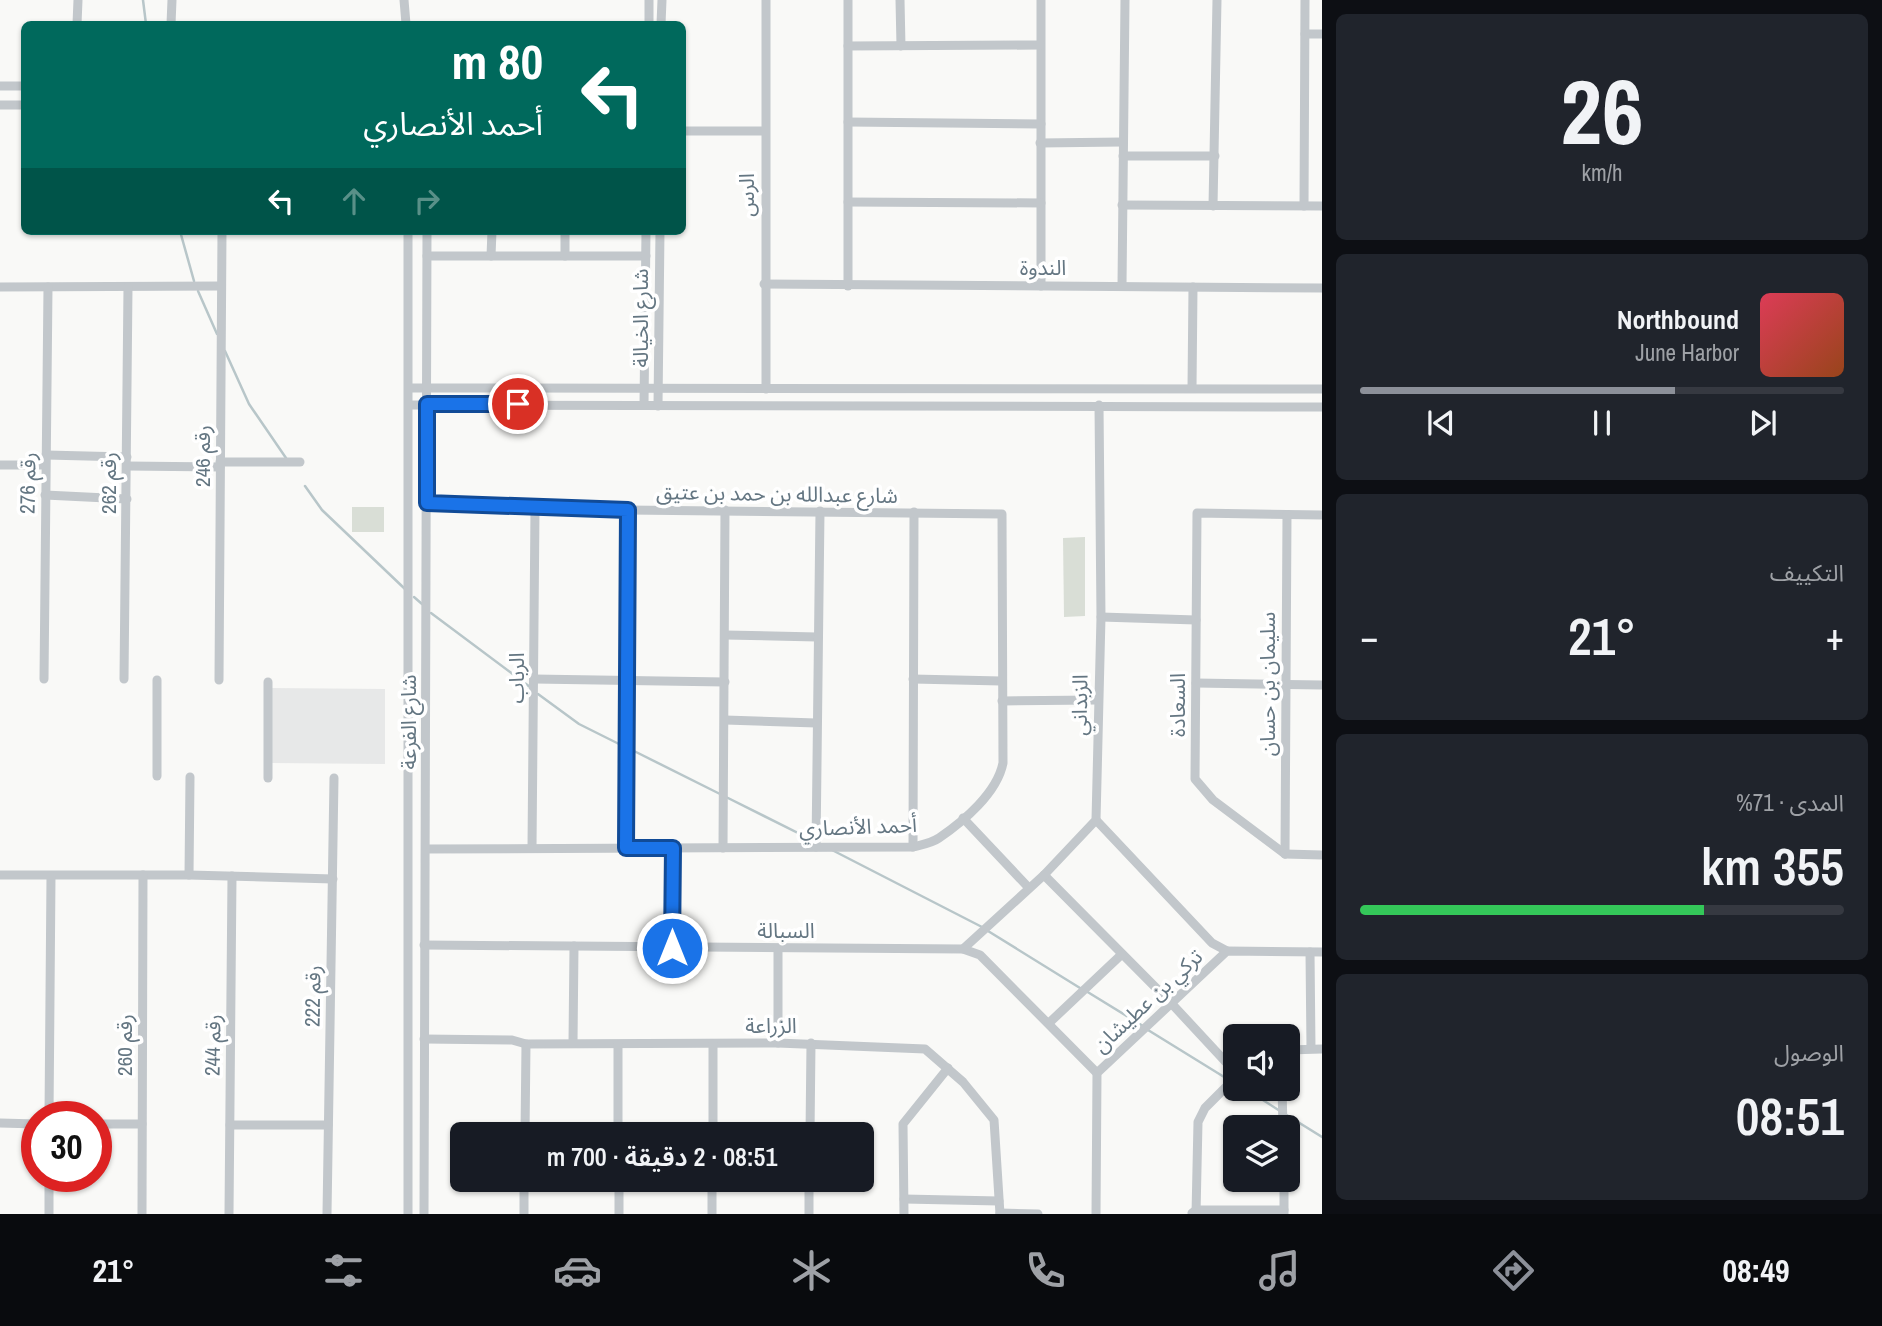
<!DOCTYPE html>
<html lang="ar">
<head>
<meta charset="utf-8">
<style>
	body { margin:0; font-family:"Archivo Narrow","Noto Sans Arabic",sans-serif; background:#20242c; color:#f1f3f6; direction:rtl; height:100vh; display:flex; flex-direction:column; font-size:26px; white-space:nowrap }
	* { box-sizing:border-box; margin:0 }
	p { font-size:23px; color:#9ea1a6 }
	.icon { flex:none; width:38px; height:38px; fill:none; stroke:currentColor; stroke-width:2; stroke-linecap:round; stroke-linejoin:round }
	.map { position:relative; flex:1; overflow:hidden; direction:ltr }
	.drawer { display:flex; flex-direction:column; gap:14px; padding:14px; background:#0d0f14; width:560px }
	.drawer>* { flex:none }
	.guide { position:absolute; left:21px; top:21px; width:665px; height:214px; border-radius:10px; box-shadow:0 2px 5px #0004; direction:rtl; background:#00695c; color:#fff; overflow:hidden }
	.fabs { position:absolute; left:1223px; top:1024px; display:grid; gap:14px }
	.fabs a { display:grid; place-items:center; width:77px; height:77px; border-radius:10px; background:#171b24; box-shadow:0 2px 5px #0004; font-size:35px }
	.speed { position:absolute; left:21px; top:1101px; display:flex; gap:14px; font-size:35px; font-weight:700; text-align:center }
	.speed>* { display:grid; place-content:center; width:91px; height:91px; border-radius:50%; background:#171b24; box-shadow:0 2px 5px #0004; line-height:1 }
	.speed .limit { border:10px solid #d22; background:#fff; color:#111 }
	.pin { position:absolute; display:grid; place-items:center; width:60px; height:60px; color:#fff; margin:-30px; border:4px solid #fff; border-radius:50%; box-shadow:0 2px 7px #0007 }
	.me { position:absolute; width:77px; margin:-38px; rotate:0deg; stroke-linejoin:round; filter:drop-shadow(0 0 5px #0008) }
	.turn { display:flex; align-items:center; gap:24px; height:147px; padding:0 28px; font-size:32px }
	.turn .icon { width:91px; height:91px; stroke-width:2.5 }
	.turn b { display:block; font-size:49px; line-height:60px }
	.lanes { display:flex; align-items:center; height:66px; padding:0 28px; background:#0003; justify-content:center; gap:35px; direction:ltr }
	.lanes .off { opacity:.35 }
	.big { font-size:52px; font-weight:600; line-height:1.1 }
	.drawer .widget { flex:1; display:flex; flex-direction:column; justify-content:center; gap:10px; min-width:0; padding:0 24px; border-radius:10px; background:#20242c }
	.drawer .dial { align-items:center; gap:0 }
	.dial b { font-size:91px; line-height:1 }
	.song { display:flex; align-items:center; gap:21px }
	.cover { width:84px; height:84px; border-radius:10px; background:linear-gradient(135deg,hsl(350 70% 55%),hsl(20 70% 35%)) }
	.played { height:7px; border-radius:4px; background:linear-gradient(90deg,#8c9099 65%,#363941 65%) }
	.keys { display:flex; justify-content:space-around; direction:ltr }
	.heat { display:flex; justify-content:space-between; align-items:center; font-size:38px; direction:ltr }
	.charge { height:10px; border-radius:5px; background:linear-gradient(90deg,#34c759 71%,#363941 0) }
	.trip { position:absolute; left:450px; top:1122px; width:424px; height:70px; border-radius:10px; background:#171b24; box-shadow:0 2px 5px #0004; font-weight:600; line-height:70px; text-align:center; direction:rtl }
	.tabs { display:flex; height:112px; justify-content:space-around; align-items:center; background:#090b0e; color:#9ea1a6 }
	.tabs .icon { width:49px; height:49px }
	.tabs .on { color:#8c9099 }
	.tabs b { font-size:32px; color:#f1f3f6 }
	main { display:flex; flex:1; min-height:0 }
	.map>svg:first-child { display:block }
</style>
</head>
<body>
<main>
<section class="drawer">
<div class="widget dial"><b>26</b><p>km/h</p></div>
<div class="widget">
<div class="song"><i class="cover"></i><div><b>Northbound</b><p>June Harbor</p></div></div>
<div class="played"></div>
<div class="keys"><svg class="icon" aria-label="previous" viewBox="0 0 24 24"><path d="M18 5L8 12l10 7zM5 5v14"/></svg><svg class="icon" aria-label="pause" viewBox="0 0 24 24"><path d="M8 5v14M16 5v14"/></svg><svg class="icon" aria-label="next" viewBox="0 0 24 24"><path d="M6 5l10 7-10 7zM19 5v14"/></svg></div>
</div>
<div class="widget"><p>التكييف</p>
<div class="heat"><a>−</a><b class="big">21°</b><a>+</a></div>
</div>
<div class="widget"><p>المدى · 71%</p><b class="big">355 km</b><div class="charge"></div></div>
<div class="widget"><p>الوصول</p><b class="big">08:51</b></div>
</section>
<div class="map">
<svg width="1322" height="1214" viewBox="0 0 1322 1214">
	<rect width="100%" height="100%" fill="#f9f9f7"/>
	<path fill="#e7e8e8" d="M271,688l114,1v75l-114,-1z"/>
	<g fill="#d9ded6">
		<rect x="352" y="507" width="32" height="25"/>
		<path d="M1085,537v79l-21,1 -1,-79z"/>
	</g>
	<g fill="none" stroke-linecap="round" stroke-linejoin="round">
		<g stroke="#b8c6c9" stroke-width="2.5">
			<path d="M143,0l3,24"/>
			<path d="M180,231l14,50"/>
			<path d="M198,291l19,43"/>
			<path d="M225,351l24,53 37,54"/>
			<path d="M305,486l17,24 83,79"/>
			<path d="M414,597l8,7"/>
			<path d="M431,613l99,74"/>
			<path d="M538,694l41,30 44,22"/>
			<path d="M632,750l88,44"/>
			<path d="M726,797l88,44"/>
			<path d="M832,850l150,77"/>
			<path d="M988,931l92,57"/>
			<path d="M1086,991l57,35"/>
			<path d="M1148,1030l81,50"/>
			<path d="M1244,1088l36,23"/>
			<path d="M1285,1114l37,23"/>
		</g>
		<g stroke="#c2c7cb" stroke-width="9">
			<path d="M404,0l2,24"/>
			<path d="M649,0v24"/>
			<path d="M900,0l1,46"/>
			<path d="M1041,0v286"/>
			<path d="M77,24l1,-24"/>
			<path d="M171,24l1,-24"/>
			<path d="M661,24l1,-24"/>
			<path d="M1305,34h17"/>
			<path d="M848,46l192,-1"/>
			<path d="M0,86h24"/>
			<path d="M0,105h24"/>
			<path d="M848,122l193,2"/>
			<path d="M682,131h83"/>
			<path d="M1040,143l82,-1"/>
			<path d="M1123,156h92"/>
			<path d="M848,202l193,1"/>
			<path d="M1122,205l200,1"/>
			<path d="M1213,206l4,-206"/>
			<path d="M1304,206l1,-206"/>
			<path d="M427,256h219"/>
			<path d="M491,256l1,-25"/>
			<path d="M565,256v-25"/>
			<path d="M764,284l558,4"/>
			<path d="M848,286v-286"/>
			<path d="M1122,286l3,-286"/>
			<path d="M0,287l221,-1"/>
			<path d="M410,388l912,1"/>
			<path d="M1192,388l1,-101"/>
			<path d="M766,389v-389"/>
			<path d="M410,405l912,2"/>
			<path d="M644,405l2,-174"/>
			<path d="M658,406l2,-175"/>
			<path d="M46,455l81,2"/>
			<path d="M220,462h80"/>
			<path d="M0,465h45"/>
			<path d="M127,466l93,1"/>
			<path d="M45,495l82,4"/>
			<path d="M1101,617l95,3"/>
			<path d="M725,635l92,2"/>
			<path d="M44,679l4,-392"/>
			<path d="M124,679l4,-392"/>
			<path d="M534,679l191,3"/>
			<path d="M913,679l88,2"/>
			<path d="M219,680l3,-449"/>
			<path d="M1196,683l126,2"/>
			<path d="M1002,701l94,-1"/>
			<path d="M725,720l91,3"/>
			<path d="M157,776v-96"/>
			<path d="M268,778v-96"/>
			<path d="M963,818l66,70"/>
			<path d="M1096,820l116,123 15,8"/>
			<path d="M816,847l4,-336"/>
			<path d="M913,847l1,-335"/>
			<path d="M532,848l3,-339"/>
			<path d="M627,848l1,-338"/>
			<path d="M723,848l2,-338"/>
			<path d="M426,849l487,-2c8,-2 19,-4 26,-9 25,-17 58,-45 64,-75l-1,-249 -467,-5 -15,-4 -93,-2"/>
			<path d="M1285,854l-72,-54 -18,-21 2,-266 125,2"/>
			<path d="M1285,854l2,-339"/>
			<path d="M1285,854l37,1"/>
			<path d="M0,875h189l144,4"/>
			<path d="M189,875l1,-98"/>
			<path d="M1044,875l128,129 64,69"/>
			<path d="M424,945l539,4 17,6 117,118"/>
			<path d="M672,948l1,-100"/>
			<path d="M963,949l81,-74 52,-55 5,-203 -2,-212"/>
			<path d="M1310,952l1,96"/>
			<path d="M1049,1023l72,-68"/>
			<path d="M424,1039l88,1 14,4 252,-1 147,6 38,33 31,38 6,94"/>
			<path d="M573,1043l1,-97"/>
			<path d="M778,1043v-94"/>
			<path d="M618,1045v89"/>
			<path d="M1288,1050l34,-1"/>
			<path d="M1282,1088l1,39"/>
			<path d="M49,1116l2,-240"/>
			<path d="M0,1123l37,1"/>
			<path d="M96,1124h46"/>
			<path d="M230,1125h98"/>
			<path d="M525,1134l1,-90"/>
			<path d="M713,1134v-90"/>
			<path d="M810,1134l1,-91"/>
			<path d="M619,1180v34"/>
			<path d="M1284,1180v34"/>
			<path d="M904,1199l95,2"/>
			<path d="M1000,1213l38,1"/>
			<path d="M1192,1213l4,-3h88"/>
			<path d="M49,1214v-38"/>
			<path d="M142,1214l1,-339"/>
			<path d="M229,1214l3,-338"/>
			<path d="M327,1214l7,-436"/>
			<path d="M408,1214v-983"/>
			<path d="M424,1214l3,-983"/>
			<path d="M524,1214v-34"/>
			<path d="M712,1214v-34"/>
			<path d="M809,1214v-34"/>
			<path d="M904,1214l-1,-90 45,-56"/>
			<path d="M1096,1214l1,-141 130,-122 95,1"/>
			<path d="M1196,1214l2,-92 7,-14 31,-31"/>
		</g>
	</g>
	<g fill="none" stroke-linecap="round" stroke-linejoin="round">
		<defs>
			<path id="route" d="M518,404h-91v99l201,7 -2,338h47l-1,100"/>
		</defs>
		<use href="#route" stroke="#114b97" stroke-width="18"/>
		<use href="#route" stroke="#1a73e8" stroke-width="12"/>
	</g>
	<g text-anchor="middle" stroke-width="7" stroke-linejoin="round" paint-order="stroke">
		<g font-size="21" fill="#647682" stroke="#fff">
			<text transform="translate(747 195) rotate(-90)" y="7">الرس</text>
			<text x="1043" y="275">الندوة</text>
			<text transform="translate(641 318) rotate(-90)" y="7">شارع الخيالة</text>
			<text transform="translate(203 456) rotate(-90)" y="7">رقم 246</text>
			<text transform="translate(28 483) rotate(-89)" y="7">رقم 276</text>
			<text transform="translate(109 483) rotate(-90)" y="7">رقم 262</text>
			<text transform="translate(777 494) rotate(1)" y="7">شارع عبدالله بن حمد بن عتيق</text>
			<text transform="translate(517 678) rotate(-90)" y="7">الرباب</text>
			<text transform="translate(1268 684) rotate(-90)" y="7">سليمان بن حسان</text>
			<text transform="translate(1080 705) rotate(-89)" y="7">الزبداني</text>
			<text transform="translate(1178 705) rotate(-90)" y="7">السعادة</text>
			<text transform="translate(409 722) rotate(-90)" y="7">شارع الفرعة</text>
			<text transform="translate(858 827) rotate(-2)" y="7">أحمد الأنصاري</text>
			<text x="786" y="938">السبالة</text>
			<text transform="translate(313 996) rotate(-89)" y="7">رقم 222</text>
			<text transform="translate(1148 1001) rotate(-43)" y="7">تركي بن عطيشان</text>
			<text x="771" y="1033">الزراعة</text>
			<text transform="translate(125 1045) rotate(-90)" y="7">رقم 260</text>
			<text transform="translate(213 1045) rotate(-89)" y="7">رقم 244</text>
		</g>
	</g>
</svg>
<div class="fabs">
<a><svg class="icon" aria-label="sound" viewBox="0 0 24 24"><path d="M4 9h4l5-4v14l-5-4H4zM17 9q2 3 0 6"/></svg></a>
<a><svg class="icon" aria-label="layers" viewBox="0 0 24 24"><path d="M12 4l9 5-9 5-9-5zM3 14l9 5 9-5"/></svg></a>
</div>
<div class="speed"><div class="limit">30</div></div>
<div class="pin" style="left:518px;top:404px;background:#d93025"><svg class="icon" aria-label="arrive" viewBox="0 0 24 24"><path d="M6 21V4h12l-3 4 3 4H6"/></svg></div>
<svg class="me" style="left:672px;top:948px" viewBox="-20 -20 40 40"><circle r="17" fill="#1a73e8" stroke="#fff" stroke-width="3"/><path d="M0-11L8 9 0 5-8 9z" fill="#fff"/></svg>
<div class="trip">08:51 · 2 دقيقة · 700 m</div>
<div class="guide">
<div class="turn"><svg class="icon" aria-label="left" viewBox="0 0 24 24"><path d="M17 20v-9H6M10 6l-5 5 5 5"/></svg><div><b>80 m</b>أحمد الأنصاري</div></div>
<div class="lanes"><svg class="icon" aria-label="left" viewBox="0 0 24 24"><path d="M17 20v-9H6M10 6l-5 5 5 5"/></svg><svg class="icon off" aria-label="ahead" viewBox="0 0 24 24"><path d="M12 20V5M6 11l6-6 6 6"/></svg><svg class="icon off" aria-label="right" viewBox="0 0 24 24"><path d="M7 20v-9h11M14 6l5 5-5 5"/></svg></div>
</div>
</div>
</main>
<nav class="tabs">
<b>08:49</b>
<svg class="icon on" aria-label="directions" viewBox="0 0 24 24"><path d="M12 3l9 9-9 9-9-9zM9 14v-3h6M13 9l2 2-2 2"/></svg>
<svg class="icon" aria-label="music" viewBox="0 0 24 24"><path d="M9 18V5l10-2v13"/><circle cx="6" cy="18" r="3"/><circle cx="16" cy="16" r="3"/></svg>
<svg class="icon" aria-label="phone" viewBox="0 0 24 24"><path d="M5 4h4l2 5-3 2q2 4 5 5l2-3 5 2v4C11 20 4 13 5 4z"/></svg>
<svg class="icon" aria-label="climate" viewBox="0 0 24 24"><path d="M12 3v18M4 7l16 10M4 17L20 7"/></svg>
<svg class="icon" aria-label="car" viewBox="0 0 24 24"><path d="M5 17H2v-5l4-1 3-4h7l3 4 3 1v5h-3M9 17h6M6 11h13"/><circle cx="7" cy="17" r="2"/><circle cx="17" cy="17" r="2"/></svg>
<svg class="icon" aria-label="filters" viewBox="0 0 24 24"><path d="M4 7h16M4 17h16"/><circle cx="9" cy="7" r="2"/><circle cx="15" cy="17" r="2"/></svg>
<b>21°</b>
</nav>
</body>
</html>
